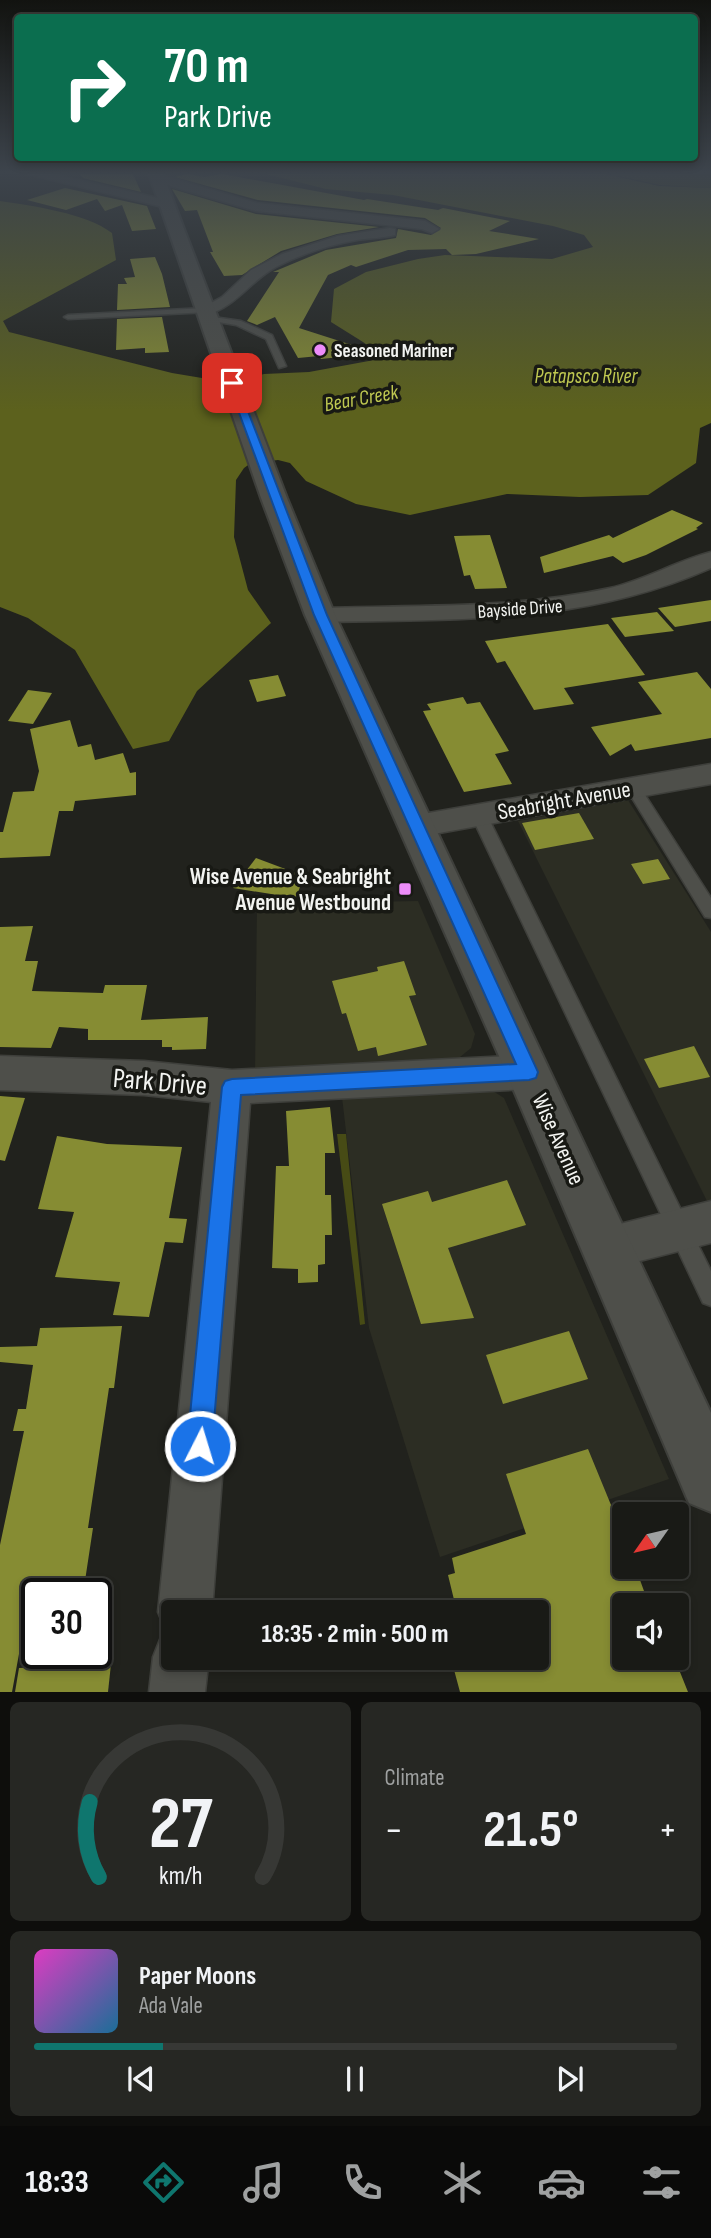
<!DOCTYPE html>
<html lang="en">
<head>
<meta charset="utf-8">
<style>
	body { margin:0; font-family:"Sofia Sans Condensed",sans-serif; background:#262723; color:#f1f3f6; height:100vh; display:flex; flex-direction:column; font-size:26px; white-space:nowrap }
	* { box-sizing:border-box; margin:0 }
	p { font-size:23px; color:#9fa1a1 }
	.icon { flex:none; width:38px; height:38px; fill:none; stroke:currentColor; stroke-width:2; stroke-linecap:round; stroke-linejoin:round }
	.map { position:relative; height:1692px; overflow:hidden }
	.drawer { display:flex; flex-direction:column; gap:10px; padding:10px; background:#0e0e0c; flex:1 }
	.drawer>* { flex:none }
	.top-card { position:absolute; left:14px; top:14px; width:684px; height:147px; border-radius:7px; box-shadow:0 4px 10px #0003,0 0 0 2px #373835; background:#0b6e4f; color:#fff; overflow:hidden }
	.needle { width:46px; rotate:236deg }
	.fabs { position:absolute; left:612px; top:1502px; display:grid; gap:14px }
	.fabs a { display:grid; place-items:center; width:77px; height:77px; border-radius:7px; background:#191a16; box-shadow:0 4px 10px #0003,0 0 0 2px #373835; font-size:35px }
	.speed { position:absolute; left:21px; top:1578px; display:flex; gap:14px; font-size:35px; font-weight:700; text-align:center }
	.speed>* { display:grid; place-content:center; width:91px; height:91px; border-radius:50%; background:#191a16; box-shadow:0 4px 10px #0003,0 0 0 2px #373835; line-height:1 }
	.speed .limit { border:4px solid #111; border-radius:10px; background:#fff; color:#111 }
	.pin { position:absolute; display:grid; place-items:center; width:60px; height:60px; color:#fff; margin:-30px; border-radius:14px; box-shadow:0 4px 10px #0006 }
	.me { position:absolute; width:77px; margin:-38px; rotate:5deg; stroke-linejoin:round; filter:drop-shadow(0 0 5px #0008) }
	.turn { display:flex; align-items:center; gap:24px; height:147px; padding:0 35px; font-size:32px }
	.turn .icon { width:91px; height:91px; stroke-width:2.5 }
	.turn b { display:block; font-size:49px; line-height:60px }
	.big { font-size:52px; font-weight:700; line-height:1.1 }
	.drawer .widget { flex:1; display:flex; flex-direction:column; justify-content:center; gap:10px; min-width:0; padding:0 24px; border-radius:10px; background:#262723 }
	.drawer .dial { align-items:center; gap:0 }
	.dial svg { height:182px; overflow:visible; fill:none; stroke:#373835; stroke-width:7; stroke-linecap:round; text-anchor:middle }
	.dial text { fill:#f1f3f6; stroke:none }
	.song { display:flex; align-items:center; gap:21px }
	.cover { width:84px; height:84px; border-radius:10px; background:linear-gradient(135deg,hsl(310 70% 55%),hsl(200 70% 35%)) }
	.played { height:7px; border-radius:4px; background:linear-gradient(90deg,#0f766e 20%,#373835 20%) }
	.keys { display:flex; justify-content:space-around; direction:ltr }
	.heat { display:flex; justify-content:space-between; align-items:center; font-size:38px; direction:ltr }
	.drawer .tiles { flex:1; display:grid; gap:10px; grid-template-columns:1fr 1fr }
	.widget:last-child { grid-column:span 2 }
	.trip { position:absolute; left:161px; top:1600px; width:388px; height:70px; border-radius:7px; background:#191a16; box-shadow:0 4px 10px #0003,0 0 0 2px #373835; font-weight:700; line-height:70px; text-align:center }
	.dock { display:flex; height:112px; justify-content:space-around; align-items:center; background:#0a0a09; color:#9fa1a1 }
	.dock .icon { width:49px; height:49px }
	.dock .active { color:#0f766e }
	.dock b { font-size:32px; color:#f1f3f6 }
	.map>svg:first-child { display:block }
</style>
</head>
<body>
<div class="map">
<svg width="711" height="1692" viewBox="0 0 711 1692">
	<rect width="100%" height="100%" fill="#21221d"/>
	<g fill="#2c2d23">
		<path d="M628,800l83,132v277l-193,-388z"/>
		<path d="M418,901l57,133 -4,14 -11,9 -30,5 -175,13 2,-171z"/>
		<path d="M485,1086l19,12 165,381 -229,78 -71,-229 -27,-231z"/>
	</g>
	<g fill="#474b15">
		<path d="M610,174h101v14l-51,-3z"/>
		<path d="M337,1134h9l19,190 -5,1z"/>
	</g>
	<path fill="#5c611d" d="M266,174h339l54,12 52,2v235l-11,5 -4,35 -48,32 -68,2 -73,-3 -97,21 -54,-11 -50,-23 -16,-18 -12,-3 -27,3 -7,5 -8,12 -2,57 14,53 23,33 -74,68 -28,50 -36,8 -58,-99 -47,-32 -28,-11v-406c33,5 86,12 112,32l4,27 -113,61 6,11 163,41 60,10 32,-9 45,-2 76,-14 -22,-16 -32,-20 3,-33 32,-17 52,-13 27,-4 107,4 41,-12 -9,-12 -31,-9 -160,-31 -67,-6z"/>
	<g fill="#868c33">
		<path d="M80,174h53l8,18 -58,-14z"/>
		<path d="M188,174l16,3 18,-3 142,26 3,-1 71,11 5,-2 67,13 -21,10 50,8 -63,15 -24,1 -6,-6 -38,1 -52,17 -5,-2 -23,10 -29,53 78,25 -56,6 -2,-3 -21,2 -23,-41 -18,8 -10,-4 32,-49h-6l53,-22 70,-12 2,-9 33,6 10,-7 -16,-10 -167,-18 -83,-23z"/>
		<path d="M65,188l82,18 9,23 -24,2 -10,-26 -17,6 -8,-12 -31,11 -39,-10z"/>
		<path d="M172,189l84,25 123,13 -42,7 -56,17 -39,24 -18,1 -14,-24h3l-16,-42 -12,1z"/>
		<path d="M155,257l7,17 8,33 -53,3 1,-26h9l-3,-6 11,-1 -5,-18z"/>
		<path d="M162,317l7,35 -24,1v-5l-29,2 1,-31z"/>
		<path d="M672,510l31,13 -7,5 2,1 -52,26 -23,8 -10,-7 -69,17 -4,-16 69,-22 4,3z"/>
		<path d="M490,535l17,53 -32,1 -5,-14 -6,1 -10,-40z"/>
		<path d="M711,600v21l-36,6 -17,-19z"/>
		<path d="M657,612l17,19 -49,6 -14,-19z"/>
		<path d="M608,624l37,51 -81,13 10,16 -40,6 -29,-49 -8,2 -12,-22z"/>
		<path d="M697,672l14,17v49l-76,13 -4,-7 -21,12 -19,-29 71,-13 -24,-32z"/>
		<path d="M278,675l8,21 -29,6 -8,-22z"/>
		<path d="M28,690l24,3 -19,31 -25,-3z"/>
		<path d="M463,697l4,7 13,-2 29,49 -14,3 17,30 -48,8 -41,-81 8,-1 -4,-6z"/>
		<path d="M70,720l8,27 13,-3 4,16 28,-7 7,20 6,-1v23l-61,6 -2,10h-14l-9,45 -50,2v-26h3l10,-40 21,-1 5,-20 -9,-42z"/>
		<path d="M579,813l15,26 -59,11 -13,-27z"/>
		<path d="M256,858l48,18 -8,22 -63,-10z"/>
		<path d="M658,859l12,20 -27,5 -12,-20z"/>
		<path d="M33,926l-8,35h13l-6,30 71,2 2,-8h42l-6,35 67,-3 -2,32 -34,1v-3h-10v-7h-74v-11l-29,-2 -8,21 -51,-1v-120z"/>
		<path d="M404,961l12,34 -7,1 18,49 -49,11 -2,-9 -18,4 -12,-38 -4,1 -10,-33 46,-10 -1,-4z"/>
		<path d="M694,1046l16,31 -51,11 -15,-29z"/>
		<path d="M0,1096l25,2 -20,63 -5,-1z"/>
		<path d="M330,1107l5,46h-10v42h6l1,40h-7v29l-7,1v17l-20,1v-14l-26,-1 4,-102h13l-3,-55z"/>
		<path d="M57,1136l50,8 75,3 -13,71 18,1 -4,24 -18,-1 -16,75 -36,-2 7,-33 -65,-5 19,-65 -36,-3z"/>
		<path d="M507,1180l19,45 -78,23 26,70 -53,6 -39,-120 46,-13 4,11z"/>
		<path d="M122,1326l-8,62h-5l-21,140h5l-10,66h-46v11h-9l-16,87h-12v-147l24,-114h-11l5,-22h8l7,-44 -33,-3v-15l37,-1 3,-18z"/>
		<path d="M569,1331l19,48 -85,25 -17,-49z"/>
		<path d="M588,1449l37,90v27h10l14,39h-24v52h49l14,35h-228l-7,-26 26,-9h58v-45h-80l-9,-37 7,-2 -3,-15 74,-24 -20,-60z"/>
		<path d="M111,1664l-3,28h-93l4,-24z"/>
	</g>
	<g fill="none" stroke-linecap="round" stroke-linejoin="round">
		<defs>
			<g id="lane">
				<path d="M206,308l3,4 -141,7 -4,-2 4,-2z"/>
				<path d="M206,316l35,5 31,14 14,31 -7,2 -13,-29 -30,-14 -30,-5z"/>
				<path d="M633,783l5,1 73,114v20l-6,-1 -79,-129z"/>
				<path d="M479,810l8,5 224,456v35l-8,-3 -232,-488z"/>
			</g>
			<g id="street">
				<path d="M28,174h23l116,26 6,4 -6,4z"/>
				<path d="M157,174l100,29 168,18 14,8 -7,4 -10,-4 -166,-18 -103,-30 -2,-3z"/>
				<path d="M390,228l5,1v6c-12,3 -25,3 -38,5 -28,5 -56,14 -81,27 -26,14 -40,40 -70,48l-8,-5 24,-13 29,-27 31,-16 56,-18z"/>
				<path d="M711,552v16c-129,57 -253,51 -391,54l-9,-2 -3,-5 3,-5 9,-2c97,-3 195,1 290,-20 35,-8 66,-27 101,-36z"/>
				<path d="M711,764v20l-294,53 -11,-3 -4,-8 4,-8 11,-3z"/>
				<path d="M529,1055l13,5 6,12 -6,12 -13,5 -279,14 -38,509h-39v45h36l-4,35h-56l4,-35 8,-20 10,-4 -5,-2 -8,-19 53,-510 -67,-7 -144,-5v-34l144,5 88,9z"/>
				<path d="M711,1201v42l-103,26 -15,-6 -7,-15 7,-15 15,-6z"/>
			</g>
			<path id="secondary" d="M149,174h14l124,324 48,117 376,798v99l-22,-9 -183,-431 -201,-457 -44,-117z"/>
		</defs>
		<use href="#lane" stroke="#3e3f3b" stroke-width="3"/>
		<use href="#street" stroke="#3e3f3b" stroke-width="3"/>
		<use href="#secondary" stroke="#3e3f3b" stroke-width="4"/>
		<use href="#lane" fill="#4e4f4a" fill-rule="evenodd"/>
		<use href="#street" fill="#4e4f4a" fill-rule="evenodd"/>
		<use href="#secondary" fill="#4e4f4a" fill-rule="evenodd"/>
	</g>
	<linearGradient id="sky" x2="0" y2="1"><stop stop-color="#121310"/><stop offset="0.42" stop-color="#3d444c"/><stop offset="1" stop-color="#3d444c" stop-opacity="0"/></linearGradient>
	<rect width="711" height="411" fill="url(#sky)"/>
	<path fill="#1a73e8" stroke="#114b97" stroke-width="2" d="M232,380l5,3 90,232 211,457 -2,6 -7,2 -288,15 -29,351 -4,9 -8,4 -9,-4 -4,-9 35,-359 3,-6 7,-2 284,-15 -202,-449 -86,-232z"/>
	<g fill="#ed8cf9" stroke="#181914" stroke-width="2.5">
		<circle cx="320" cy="350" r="7"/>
		<rect x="398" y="882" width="14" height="14" rx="3.5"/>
	</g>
	<g text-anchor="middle" stroke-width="7" stroke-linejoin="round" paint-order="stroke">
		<g font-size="19" font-weight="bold" fill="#f3f4f1" stroke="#181914" text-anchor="start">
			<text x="334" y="357">Seasoned Mariner</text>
		</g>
		<g font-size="19" fill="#f3f4f1" stroke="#181914">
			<text transform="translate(520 608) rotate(-4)" y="7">Bayside Drive</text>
		</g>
		<g font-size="21" font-style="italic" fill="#bfc851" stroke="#181914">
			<text x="586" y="383">Patapsco River</text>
			<text transform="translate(361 398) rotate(-10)" y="7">Bear Creek</text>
		</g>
		<g font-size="23" fill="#f3f4f1" stroke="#181914">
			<text transform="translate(564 800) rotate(-10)" y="8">Seabright Avenue</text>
			<text transform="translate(559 1139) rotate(66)" y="8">Wise Avenue</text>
		</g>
		<g font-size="23" font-weight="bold" fill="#f3f4f1" stroke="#181914" text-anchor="end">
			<text x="391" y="884">Wise Avenue &amp; Seabright<tspan x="391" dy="26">Avenue Westbound</tspan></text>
		</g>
		<g font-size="28" fill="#f3f4f1" stroke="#181914">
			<text transform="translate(160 1081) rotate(5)" y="10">Park Drive</text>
		</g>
	</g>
</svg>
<div class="fabs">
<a><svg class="needle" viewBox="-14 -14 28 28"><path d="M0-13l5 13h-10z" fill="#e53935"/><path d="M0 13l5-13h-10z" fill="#9fa1a1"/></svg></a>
<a><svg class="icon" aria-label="sound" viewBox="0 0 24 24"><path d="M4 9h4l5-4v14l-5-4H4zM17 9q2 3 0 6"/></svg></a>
</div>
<div class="speed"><div class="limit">30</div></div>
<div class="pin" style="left:232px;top:383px;background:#d93025"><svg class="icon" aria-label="arrive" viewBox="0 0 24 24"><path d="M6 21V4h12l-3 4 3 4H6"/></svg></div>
<svg class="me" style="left:200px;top:1446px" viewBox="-20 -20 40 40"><circle r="17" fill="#1a73e8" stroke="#fff" stroke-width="3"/><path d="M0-11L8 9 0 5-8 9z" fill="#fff"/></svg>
<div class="trip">18:35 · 2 min · 500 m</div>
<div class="top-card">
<div class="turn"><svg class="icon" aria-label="right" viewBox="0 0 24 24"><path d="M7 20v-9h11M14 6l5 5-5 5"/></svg><div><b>70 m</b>Park Drive</div></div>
</div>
</div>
<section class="drawer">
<div class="tiles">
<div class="widget dial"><svg viewBox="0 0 100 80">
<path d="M14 69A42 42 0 1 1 86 69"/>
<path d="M14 69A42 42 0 0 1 10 36" stroke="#0f766e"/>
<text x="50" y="56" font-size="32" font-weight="700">27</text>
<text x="50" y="72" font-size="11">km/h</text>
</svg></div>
<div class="widget"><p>Climate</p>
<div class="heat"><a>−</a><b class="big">21.5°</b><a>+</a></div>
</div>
<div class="widget">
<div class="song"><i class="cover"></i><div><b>Paper Moons</b><p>Ada Vale</p></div></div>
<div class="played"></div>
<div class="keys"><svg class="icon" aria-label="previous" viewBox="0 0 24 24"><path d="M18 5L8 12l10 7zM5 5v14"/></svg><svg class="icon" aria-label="pause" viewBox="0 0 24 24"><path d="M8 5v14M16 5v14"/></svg><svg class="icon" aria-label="next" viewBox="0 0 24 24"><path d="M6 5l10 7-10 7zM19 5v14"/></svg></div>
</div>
</div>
</section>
<nav class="dock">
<b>18:33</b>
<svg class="icon active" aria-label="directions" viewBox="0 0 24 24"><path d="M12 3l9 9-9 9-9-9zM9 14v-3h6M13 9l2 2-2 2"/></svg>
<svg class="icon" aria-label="music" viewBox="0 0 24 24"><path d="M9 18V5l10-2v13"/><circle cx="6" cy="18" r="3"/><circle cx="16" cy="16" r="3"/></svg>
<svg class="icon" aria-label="phone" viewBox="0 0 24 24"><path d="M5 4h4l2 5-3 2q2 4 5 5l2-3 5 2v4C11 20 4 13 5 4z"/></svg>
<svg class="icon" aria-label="climate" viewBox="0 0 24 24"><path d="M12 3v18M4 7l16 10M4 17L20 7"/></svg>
<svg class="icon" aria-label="car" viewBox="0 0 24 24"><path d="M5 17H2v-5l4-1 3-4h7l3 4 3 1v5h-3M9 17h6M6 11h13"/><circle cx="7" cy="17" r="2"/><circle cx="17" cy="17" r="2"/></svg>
<svg class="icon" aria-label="filters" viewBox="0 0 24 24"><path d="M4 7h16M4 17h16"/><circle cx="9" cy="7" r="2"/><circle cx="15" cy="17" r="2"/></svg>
</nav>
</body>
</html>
